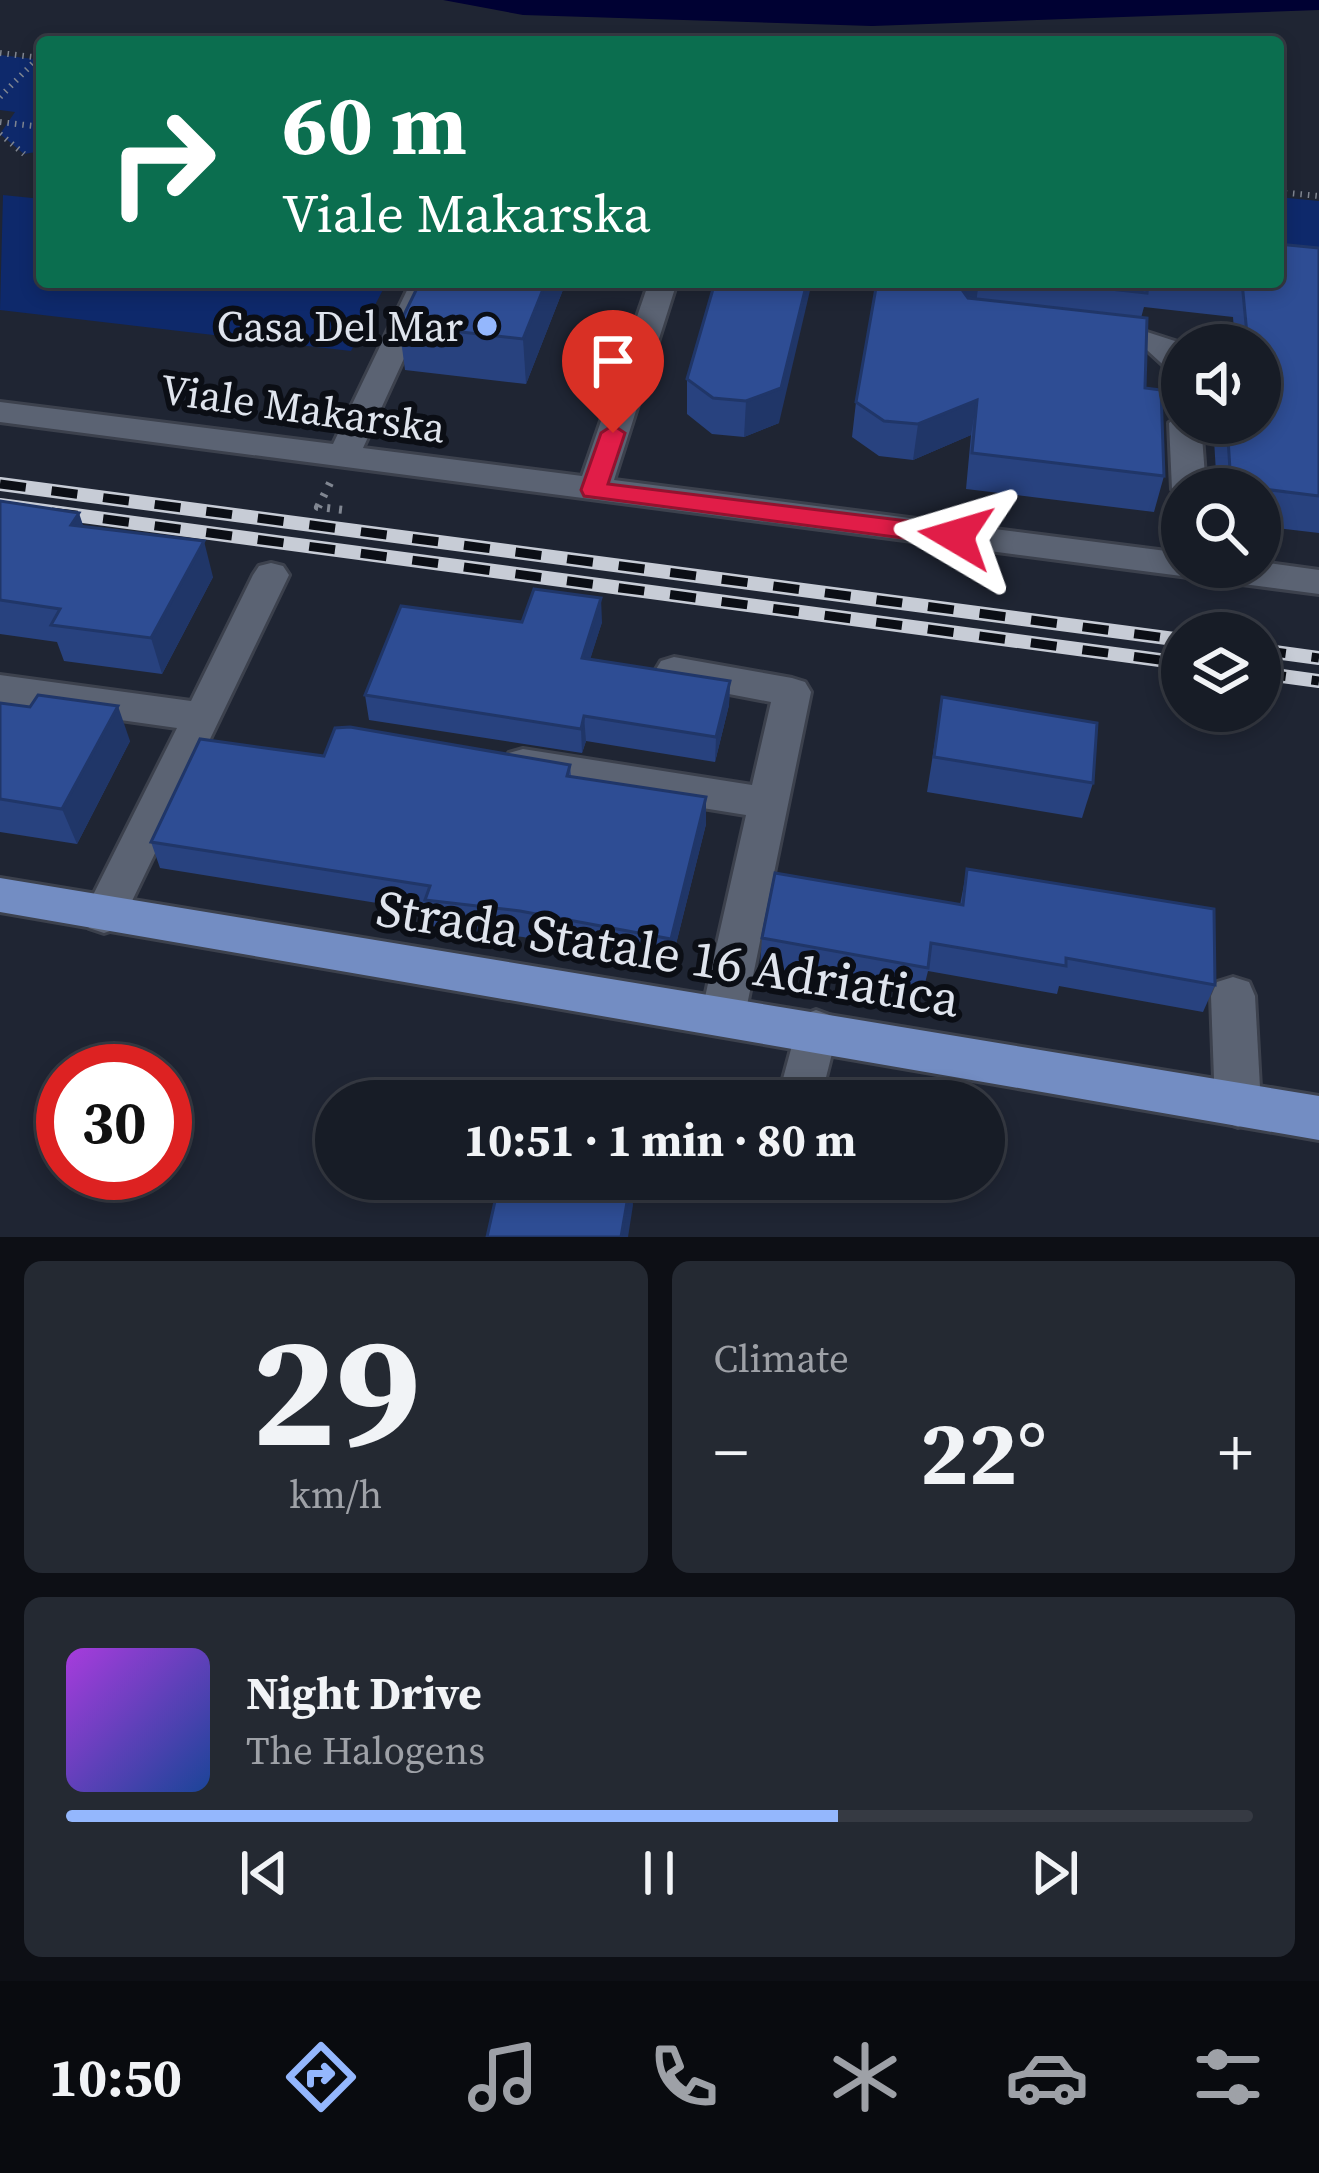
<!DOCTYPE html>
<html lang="en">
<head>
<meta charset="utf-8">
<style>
	body { margin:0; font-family:"Source Serif 4",serif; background:#242932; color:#f1f3f6; height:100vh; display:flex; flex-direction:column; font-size:45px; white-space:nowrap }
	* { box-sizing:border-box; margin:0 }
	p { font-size:39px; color:#9ea1a7 }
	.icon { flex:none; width:66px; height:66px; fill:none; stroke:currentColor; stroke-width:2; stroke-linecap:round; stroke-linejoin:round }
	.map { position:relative; height:1237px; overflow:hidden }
	.side { display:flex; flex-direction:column; gap:24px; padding:24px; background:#0d0f15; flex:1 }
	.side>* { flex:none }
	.banner { position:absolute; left:36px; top:36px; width:1248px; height:252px; border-radius:12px; box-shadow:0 6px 18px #0003,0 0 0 3px #363a43; background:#0b6e4f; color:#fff; overflow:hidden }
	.buttons { position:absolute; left:1161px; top:324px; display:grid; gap:24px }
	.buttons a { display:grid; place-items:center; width:120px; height:120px; border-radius:50%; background:#171c26; box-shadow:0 6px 18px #0003,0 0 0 3px #363a43; font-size:60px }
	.speed { position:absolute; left:36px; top:1044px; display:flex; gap:24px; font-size:60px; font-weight:700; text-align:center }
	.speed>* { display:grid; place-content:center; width:156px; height:156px; border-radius:50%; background:#171c26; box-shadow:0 6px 18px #0003,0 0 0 3px #363a43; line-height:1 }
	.speed .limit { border:18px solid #d22; background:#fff; color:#111 }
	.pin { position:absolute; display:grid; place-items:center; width:102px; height:102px; color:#fff; margin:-123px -51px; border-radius:50% 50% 50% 0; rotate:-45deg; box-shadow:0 0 12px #0007 }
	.pin .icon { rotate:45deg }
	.me { position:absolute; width:132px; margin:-66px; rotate:277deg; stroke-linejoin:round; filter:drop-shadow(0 0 9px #0008) }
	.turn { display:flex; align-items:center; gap:42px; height:252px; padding:0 48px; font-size:54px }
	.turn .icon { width:156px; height:156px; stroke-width:2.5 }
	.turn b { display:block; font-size:84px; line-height:102px }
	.big { font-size:90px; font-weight:700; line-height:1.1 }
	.side .tile { flex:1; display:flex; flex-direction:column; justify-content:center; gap:18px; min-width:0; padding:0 42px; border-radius:18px; background:#242932 }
	.side .dial { align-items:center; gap:0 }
	.dial b { font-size:156px; line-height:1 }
	.song { display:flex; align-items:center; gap:36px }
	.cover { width:144px; height:144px; border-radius:18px; background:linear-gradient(135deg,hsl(280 70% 55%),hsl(220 70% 35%)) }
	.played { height:12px; border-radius:6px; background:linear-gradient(90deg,#94b7fd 65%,#363a43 65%) }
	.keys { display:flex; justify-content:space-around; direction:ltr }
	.heat { display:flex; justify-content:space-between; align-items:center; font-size:66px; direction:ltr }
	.side .tiles { flex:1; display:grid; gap:24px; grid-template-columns:1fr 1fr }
	.tile:last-child { grid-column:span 2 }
	.trip { position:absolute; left:315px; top:1080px; width:690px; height:120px; border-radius:60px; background:#171c26; box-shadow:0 6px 18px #0003,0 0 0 3px #363a43; font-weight:700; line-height:120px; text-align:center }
	.dock { display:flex; height:192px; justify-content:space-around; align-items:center; background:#090b0f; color:#9ea1a7 }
	.dock .icon { width:84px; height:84px }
	.dock .active { color:#94b7fd }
	.dock b { font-size:54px; color:#f1f3f6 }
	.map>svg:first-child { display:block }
</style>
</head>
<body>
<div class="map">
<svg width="1319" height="1237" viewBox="0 0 1319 1237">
	<rect width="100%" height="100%" fill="#1f2533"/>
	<g fill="#0e296b">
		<path d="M0,55l42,5v91l-18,3 -24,-20 15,-22 -15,-2z"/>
		<path d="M3,195l39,4v83h345l-36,69 -351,-41z"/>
		<path d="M1278,197l41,4v54l-41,-5z"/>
	</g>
	<path fill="#000133" d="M443,0h876v10l-447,16 -349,-11z"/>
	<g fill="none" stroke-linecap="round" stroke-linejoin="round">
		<defs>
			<g id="minor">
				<path d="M411,282h28l-76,166 219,28 67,-194h28l-63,198 568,73v14h78v-5l59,8v24l-1319,-172v-20l333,42z"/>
				<path d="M1100,327l47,5 31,10 4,32 -11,-2 -24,-22 -58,-8 -4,-6 4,-6z"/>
				<path d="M1182,414v9h19l5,66h-24v9l-10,-9 -3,-66z"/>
				<path d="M271,563l12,3 6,9 -170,353 -15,5 -15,-5 -6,-13 94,-187 -177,-25v-28l191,26 62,-126 6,-9z"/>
				<path d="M674,657l118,21 13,4 6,10 -66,323 -6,14 -16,6 -16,-6 -6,-14 45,-200 -223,-36 -14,-4 -6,-11 6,-11 14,-4 229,36 19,-83 -110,-21 -6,-10 6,-10z"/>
				<path d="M1233,977l16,5 6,14 6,110 -7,15 -16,6 -16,-6 -7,-15 -4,-110 6,-14z"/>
				<path d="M816,1010l16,6 6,14 -17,67 -2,4h-42l23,-85z"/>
			</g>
			<path id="major" d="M0,878l1319,218v44l-1319,-228z"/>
		</defs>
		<use href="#minor" stroke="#3c414d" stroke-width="6"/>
		<use href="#major" stroke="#3c414d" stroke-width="6"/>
		<g stroke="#808691" stroke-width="6" stroke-dasharray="1.5 6" stroke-linecap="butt">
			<path d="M0,53l41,5"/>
			<path d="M0,97l38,-39"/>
			<path d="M0,122l42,5"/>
			<path d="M0,134l24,20"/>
			<path d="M1278,192l41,4"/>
		</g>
		<path stroke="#808691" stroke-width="8" stroke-dasharray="3 9" stroke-linecap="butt" d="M330,483l-12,24 26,3"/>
		<use href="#minor" fill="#5b6373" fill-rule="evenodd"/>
		<use href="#major" fill="#738dc3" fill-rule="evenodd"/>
		<defs>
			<g id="rail">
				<path d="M0,484l1182,156"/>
				<path d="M0,505l1182,158"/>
				<path d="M1260,650l59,8"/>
				<path d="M1260,673l59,8"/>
			</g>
		</defs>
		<use href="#rail" stroke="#c7ccd6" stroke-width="14"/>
		<use href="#rail" stroke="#0b0e15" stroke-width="9" stroke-dasharray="26" stroke-linecap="butt"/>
	</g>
	<g fill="#28427f">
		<path d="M1319,248v285l-59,-7v-37h-43l-4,-66h47v-78h-25l-2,-28 -89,-10 -3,11 4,70 19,88 -10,36 -188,-23 5,-54 -58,25 -34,-4 -27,-19 4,-35 20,-116 -7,-4h409z"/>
		<path d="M420,282h146l-40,102 -121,-14 -6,-45z"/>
		<path d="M715,282l64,141 -35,14 -32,-3 -25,-20v-35z"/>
		<path d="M0,501l84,25 129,51 -51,97 -98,-13 -7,-19 -57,-8z"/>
		<path d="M522,622h80l-12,37 140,22 -1,24 -14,57 -129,-21 -4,12 -213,-33 -4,-25z"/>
		<path d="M942,697l151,86 -11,35 -155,-26z"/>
		<path d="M0,703l130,38 -53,103 -77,-12z"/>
		<path d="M324,756l246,9 1,11 135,21v27l-35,140 -148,-27 -93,-11 -3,-15 -267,-43 -9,-26z"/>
		<path d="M967,869l248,116 -12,27 -144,-26 -2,8 -129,-23 -6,24 -162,-29 2,-28 198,-33z"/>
	</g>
	<g fill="#203668">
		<path d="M546,282h20l-40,102 -3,-45z"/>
		<path d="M807,282h5l-33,141 -35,14 2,-36z"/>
		<path d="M968,282h11l-4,28 -15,-23z"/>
		<path d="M977,400l-6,35 -58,25 5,-36z"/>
		<path d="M79,513l12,36 -20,-24z"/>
		<path d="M204,541l9,36 -51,97 -11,-36z"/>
		<path d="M601,598l1,24 -19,60 -1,-24z"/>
		<path d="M730,681l-1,24 -14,57 1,-25z"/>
		<path d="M118,706l12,35 -53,103 -15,-35z"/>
		<path d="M584,716l2,25 -4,12 -1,-24z"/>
		<path d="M706,797v27l-35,140v-25z"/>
		<path d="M631,1179l2,26 -5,32h-7z"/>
	</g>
	<g fill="#2e4d94" stroke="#203668" stroke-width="3">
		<path d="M1278,244l41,4v248l-88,-11 -4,-62h33v-78h-12l-6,-63h36z"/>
		<path d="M420,282h126l-23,57 -124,-14z"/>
		<path d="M715,282h92l-26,106 -35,13 -33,-3 -26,-19z"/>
		<path d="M877,282h91l-8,5 8,11 179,20 -2,70 16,2 3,86 -192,-23 5,-53 -59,24 -34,-3 -28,-19z"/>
		<path d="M1046,282h102l-1,11z"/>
		<path d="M0,501l79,12 -8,12 133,16 -53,97 -100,-13 9,-16 -60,-9z"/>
		<path d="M534,589l67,9 -19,60 148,23 -14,56 -132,-21 -3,13 -216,-34 36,-89 121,16z"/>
		<path d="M38,695l80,11 -56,103 -62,-10v-96l30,4z"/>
		<path d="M942,697l155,26 -4,60 -159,-26z"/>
		<path d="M350,727l220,38 -3,11 139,21 -35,142 -151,-28 -95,-11 5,-14 -279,-44 49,-103 124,17 11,-28z"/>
		<path d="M967,869l247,40 1,76 -149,-27v8l-135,-23 -3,25 -166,-30 13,-65 188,32z"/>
		<path d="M500,1179h131l-10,58h-134z"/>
	</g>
	<path fill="#e11d48" stroke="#92132f" stroke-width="3" d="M613,425l12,8 -17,51 348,43 13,9 -13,9 -372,-49 -3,-6 20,-57z"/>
	<circle fill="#94b7fd" stroke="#0b0e15" stroke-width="4.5" cx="487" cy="326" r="12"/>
	<g text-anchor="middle" stroke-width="12" stroke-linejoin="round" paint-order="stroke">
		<g font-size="42" fill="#dfe4ed" stroke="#0b0e15" text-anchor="end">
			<text x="463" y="341">Casa Del Mar</text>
		</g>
		<g font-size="42" fill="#dfe4ed" stroke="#0b0e15">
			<text transform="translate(303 408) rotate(8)" y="15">Viale Makarska</text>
		</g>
		<g font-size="51" fill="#dfe4ed" stroke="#0b0e15">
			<text transform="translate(668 953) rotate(9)" y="18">Strada Statale 16 Adriatica</text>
		</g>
	</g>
</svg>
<div class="buttons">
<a><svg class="icon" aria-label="sound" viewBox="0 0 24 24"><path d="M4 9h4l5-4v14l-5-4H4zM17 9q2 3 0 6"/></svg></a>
<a><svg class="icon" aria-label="search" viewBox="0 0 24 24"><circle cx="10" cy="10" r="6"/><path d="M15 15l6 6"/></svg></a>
<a><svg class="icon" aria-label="layers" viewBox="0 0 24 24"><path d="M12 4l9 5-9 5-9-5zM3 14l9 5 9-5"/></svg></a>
</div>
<div class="speed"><div class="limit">30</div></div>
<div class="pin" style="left:613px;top:433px;background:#d93025"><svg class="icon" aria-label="arrive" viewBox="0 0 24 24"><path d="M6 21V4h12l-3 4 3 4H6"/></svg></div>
<svg class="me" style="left:956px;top:536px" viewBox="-20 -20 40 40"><path d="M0-17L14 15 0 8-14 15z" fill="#e11d48" stroke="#fff" stroke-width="4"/></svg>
<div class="trip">10:51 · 1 min · 80 m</div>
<div class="banner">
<div class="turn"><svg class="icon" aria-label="right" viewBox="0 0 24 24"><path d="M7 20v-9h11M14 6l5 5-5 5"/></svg><div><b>60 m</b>Viale Makarska</div></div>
</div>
</div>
<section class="side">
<div class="tiles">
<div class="tile dial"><b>29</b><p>km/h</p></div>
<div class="tile"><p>Climate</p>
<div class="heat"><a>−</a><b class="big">22°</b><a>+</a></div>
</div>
<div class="tile">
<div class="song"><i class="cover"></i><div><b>Night Drive</b><p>The Halogens</p></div></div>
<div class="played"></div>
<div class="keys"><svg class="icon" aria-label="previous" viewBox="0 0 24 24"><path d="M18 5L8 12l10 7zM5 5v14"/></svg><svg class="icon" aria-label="pause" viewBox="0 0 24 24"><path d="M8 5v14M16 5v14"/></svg><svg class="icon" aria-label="next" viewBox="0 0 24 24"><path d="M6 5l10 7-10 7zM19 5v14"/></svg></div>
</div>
</div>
</section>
<nav class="dock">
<b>10:50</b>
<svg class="icon active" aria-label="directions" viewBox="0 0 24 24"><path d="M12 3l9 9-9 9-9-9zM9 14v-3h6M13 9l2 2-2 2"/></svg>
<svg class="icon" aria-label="music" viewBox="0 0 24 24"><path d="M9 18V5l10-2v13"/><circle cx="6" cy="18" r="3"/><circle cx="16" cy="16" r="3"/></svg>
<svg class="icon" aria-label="phone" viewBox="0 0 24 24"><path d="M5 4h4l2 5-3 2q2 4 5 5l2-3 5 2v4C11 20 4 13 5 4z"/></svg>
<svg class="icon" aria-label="climate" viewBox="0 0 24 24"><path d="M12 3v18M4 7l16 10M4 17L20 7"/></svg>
<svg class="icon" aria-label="car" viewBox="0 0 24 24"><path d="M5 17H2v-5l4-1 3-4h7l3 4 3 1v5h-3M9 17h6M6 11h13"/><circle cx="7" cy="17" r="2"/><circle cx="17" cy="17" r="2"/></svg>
<svg class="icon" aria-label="filters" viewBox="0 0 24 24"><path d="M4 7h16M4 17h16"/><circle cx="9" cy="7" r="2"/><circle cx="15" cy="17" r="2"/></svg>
</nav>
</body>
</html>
